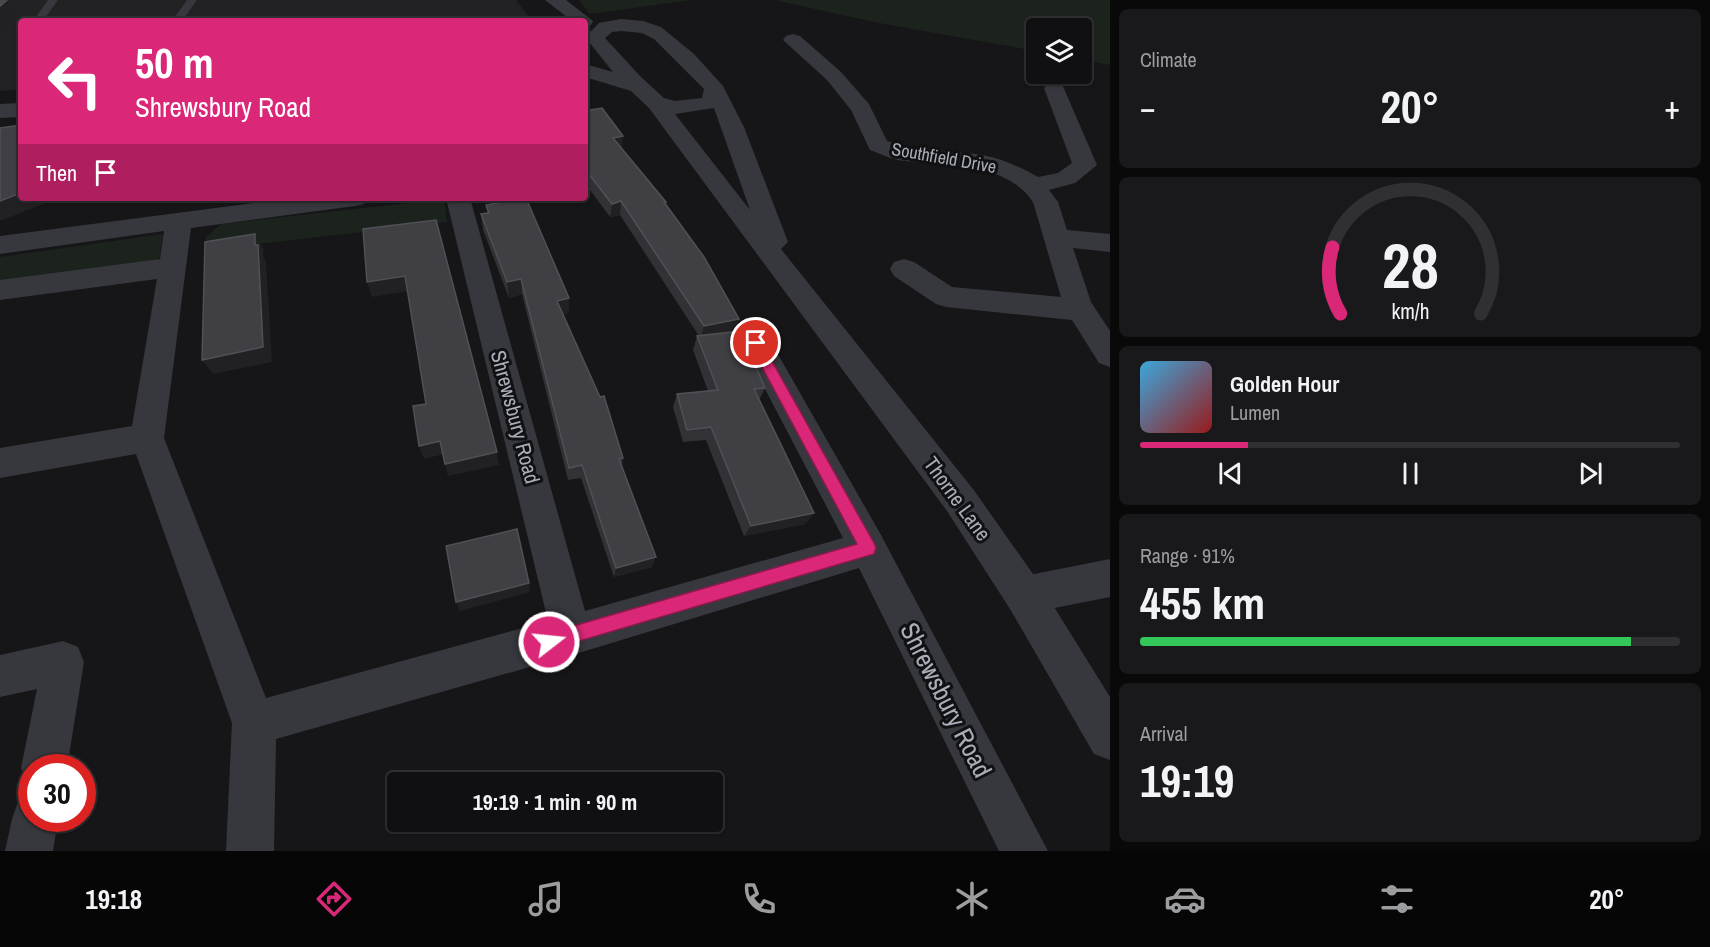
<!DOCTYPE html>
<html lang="en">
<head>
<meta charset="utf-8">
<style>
	body { margin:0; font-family:"Archivo Narrow",sans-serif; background:#19191b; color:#f1f3f6; height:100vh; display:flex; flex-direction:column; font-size:22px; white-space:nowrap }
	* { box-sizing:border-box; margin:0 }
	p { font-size:20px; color:#9c9d9f }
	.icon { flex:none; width:33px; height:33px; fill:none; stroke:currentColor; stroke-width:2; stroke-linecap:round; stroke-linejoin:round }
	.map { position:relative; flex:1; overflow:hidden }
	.panel { display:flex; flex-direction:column; gap:9px; padding:9px; background:#09090a; width:600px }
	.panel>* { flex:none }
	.banner { position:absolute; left:18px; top:18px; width:570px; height:183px; border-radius:6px; box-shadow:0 2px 4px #0004,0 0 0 2px #303032; background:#db2777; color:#fff; overflow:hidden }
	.buttons { position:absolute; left:1026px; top:18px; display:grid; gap:12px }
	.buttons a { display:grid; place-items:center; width:66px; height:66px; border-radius:6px; background:#101012; box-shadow:0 2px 4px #0004,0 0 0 2px #303032; font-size:30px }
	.speed { position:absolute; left:18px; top:754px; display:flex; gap:12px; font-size:30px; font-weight:700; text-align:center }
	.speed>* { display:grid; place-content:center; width:78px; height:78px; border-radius:50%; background:#101012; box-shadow:0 2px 4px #0004,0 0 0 2px #303032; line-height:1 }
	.speed .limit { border:9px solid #d22; background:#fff; color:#111 }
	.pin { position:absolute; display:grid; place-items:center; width:51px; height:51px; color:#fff; margin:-26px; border:3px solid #fff; border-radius:50%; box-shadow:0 2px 6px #0007 }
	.me { position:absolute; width:66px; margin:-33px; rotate:74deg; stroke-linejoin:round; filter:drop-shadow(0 0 4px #0008) }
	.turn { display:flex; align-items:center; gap:21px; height:126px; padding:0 18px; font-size:27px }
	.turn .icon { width:78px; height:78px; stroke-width:2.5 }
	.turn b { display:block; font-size:42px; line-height:51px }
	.then { display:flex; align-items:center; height:57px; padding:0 18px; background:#0003; gap:12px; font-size:22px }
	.big { font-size:45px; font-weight:700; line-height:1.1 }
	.panel .tile { flex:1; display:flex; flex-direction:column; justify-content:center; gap:9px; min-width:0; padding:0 21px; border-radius:9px; background:#19191b }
	.panel .dial { align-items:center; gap:0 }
	.dial svg { height:156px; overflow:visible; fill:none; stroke:#303032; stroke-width:7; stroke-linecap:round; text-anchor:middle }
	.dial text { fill:#f1f3f6; stroke:none }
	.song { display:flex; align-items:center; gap:18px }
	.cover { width:72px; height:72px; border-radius:9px; background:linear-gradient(135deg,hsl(200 70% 55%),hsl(0 70% 35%)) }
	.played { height:6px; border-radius:3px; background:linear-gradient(90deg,#db2777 20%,#303032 20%) }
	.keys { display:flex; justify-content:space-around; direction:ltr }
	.heat { display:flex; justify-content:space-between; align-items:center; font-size:33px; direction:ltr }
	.charge { height:9px; border-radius:4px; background:linear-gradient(90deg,#34c759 91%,#303032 0) }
	.trip { position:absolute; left:387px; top:772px; width:336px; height:60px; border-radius:6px; background:#101012; box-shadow:0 2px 4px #0004,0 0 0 2px #303032; font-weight:700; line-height:60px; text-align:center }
	.menu { display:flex; height:96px; justify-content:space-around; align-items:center; background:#060607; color:#9c9d9f }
	.menu .icon { width:42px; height:42px }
	.menu .current { color:#db2777 }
	.menu b { font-size:27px; color:#f1f3f6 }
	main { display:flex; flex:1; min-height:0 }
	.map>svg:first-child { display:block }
</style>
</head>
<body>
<main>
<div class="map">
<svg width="1110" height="851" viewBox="0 0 1110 851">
	<rect width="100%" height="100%" fill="#161618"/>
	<path fill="#222225" d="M0,0h516l16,21h-511v68l-21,2z"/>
	<g fill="#1c231d">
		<path d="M579,0h113l-102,14z"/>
		<path d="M774,0h336v65l-28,-5v-32h-46v23l-157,-28z"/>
		<path d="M444,199l3,23 -241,28v-13l15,-13z"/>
		<path d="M163,234l-4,25 -159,23v-25z"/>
	</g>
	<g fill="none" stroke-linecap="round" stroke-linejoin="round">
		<g fill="#37383d" fill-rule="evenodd">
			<path d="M48,0h10l-15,21h-10z"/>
			<path d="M187,0h10l-15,21h-10z"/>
		</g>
		<g fill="#37383d" fill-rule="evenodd">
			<path d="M545,0h21l27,21 -2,4 -6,1v-5h-13z"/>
			<path d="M793,34l7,2 41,36 28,32 18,37c29,10 59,9 89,13 22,3 43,12 62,23l20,-4 14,-10 -28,-75 4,-4 7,-2 7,2 35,81 -22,18 -26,7 9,12 9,28 43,4v18l-37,-4 18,54 19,29v36l-11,-4 -27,-43 -126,-13 -10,-3 -42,-28 -4,-7 4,-7 10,-3 10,3 38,25 109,10 -28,-95c-28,-41 -85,-35 -128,-41 -12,-1 -24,-7 -35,-11l-19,-40 -24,-30 -44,-40 3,-4z"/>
			<path d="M293,198h74l-3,6 -9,2 -164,22 -27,210 102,260 282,-77 -102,-423h24l115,413 258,-73 -102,-195 4,-8 11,-4 11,4 114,200 167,316h-49l-140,-283 -287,87 -296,84 -2,112h-48l6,-128 -96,-269 -136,24v-30l132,-22 25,-147 -157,21v-20l160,-21 4,-28 -164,23v-18z"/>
			<path d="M1110,559v38l-86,17 -14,-5 -5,-14 5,-14 14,-5z"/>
			<path d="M63,641l15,6 6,15 -17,106h-35v17l-4,-1 -7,-16 16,-79 -37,8v-42z"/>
			<path d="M32,797v22h26l-5,32h-48l7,-32 6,-17z"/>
		</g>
		<g fill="#37383d" fill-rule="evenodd">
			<path d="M621,19l22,2 18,6 33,27 29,32 21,41 44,115 -7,7 192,240 65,92 72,116v63l-16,-6 -84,-145 -63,-98 -298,-403 -18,-17 -46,-14v-13l28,8 -28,-35 14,-14zM621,31l21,2 12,6 50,50 -2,9 -27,3 -11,-3 -23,-21 -36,-39 7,-6zM714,108l36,102 -75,-96z"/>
			<path d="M21,103v14l-21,1v-14z"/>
		</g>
	</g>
	<g fill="#323236">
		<path d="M585,111l37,38 44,55 73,115 -4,12 30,57 -6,12 55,113 -9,11 -61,12 -38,-96 -23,2 -10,-35 4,-13 31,-3 -15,-41 4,-14h2l-79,-121 -10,2 -25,-34z"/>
		<path d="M486,205l83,108 -6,1 60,144 -1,8 30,101 -38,10 -33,-99 -13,2 -46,-186 -13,4 -26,-68 -2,-16 6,-1z"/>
	</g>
	<g fill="#212124">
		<path d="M6,1l10,15 -16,16v-26z"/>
		<path d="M623,136l-1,14 -9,-12z"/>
		<path d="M21,193v5h37l-58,23v-20z"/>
		<path d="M621,201l-1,14 -10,2 2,-13z"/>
		<path d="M255,234l9,16 -1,5 3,6 6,101 -59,12 -11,-14z"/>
		<path d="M405,276l4,15 -37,6 -5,-15z"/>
		<path d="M521,279l1,15 -13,4 -2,-16z"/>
		<path d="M569,298v15l-12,3v-15z"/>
		<path d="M739,319l-4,12 -35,8 4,-13z"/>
		<path d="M440,441l4,13 -20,5 -5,-13z"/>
		<path d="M497,452l2,13 -51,11 -3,-12z"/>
		<path d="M814,513l-9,11 -61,12 7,-10z"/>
		<path d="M656,557l-4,10 -38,10 2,-9z"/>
		<path d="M529,583l1,9 -70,19 -4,-9z"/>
	</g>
	<g fill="#3f3f44" stroke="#4f5156" stroke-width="1.5">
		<path d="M0,1h6l-6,5z"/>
		<path d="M602,108l21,28 -10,2 53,64h-2l40,55 35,62 -35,7 -83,-125 -9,3 -27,-35v-58z"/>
		<path d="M21,125v68l-21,8v-73z"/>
		<path d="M526,198l43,100 -12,3 43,96 4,-1 19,62 -4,1 37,98 -40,11 -34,-103 -13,3 -48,-189 -14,3 -26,-68 8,-1 -3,-8z"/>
		<path d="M436,220l61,232 -52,12 -5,-23 -21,5 -6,-40 13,-2 -21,-128 -38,6 -4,-53z"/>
		<path d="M255,234v11h3l5,102 -61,13 3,-118z"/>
		<path d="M740,331l25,57 -11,1 60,124 -63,13 -40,-99 -24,3 -10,-36 41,-4 -21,-54z"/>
		<path d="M517,529l12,54 -73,19 -10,-56z"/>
	</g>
	<path fill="#db2777" stroke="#8e194d" stroke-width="1.5" d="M756,338l4,2 114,203 2,5 -2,6 -325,96 -6,-3 -2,-5 2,-6 6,-3 308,-89 -108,-201z"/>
	<g text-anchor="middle" stroke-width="6" stroke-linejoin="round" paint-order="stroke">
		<g font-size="18" fill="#a8adb8" stroke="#111113">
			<text transform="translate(944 158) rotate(10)" y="6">Southfield Drive</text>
		</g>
		<g font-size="21" fill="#a8adb8" stroke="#111113">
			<text transform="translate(515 417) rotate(75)" y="7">Shrewsbury Road</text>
			<text transform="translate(957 499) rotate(54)" y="7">Thorne Lane</text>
		</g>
		<g font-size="26" fill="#a8adb8" stroke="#111113">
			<text transform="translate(946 700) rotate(63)" y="9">Shrewsbury Road</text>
		</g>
	</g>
</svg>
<div class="buttons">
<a><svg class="icon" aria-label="layers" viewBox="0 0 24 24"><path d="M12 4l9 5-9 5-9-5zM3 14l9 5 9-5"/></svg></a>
</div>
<div class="speed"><div class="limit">30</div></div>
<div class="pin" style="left:756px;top:343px;background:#d93025"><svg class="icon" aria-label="arrive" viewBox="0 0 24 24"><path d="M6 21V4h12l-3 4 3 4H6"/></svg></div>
<svg class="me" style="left:549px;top:642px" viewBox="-20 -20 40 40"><circle r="17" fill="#db2777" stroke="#fff" stroke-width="3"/><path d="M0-11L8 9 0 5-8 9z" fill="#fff"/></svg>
<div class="trip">19:19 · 1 min · 90 m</div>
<div class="banner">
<div class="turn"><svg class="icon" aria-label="left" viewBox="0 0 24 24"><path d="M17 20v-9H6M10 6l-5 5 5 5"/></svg><div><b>50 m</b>Shrewsbury Road</div></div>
<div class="then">Then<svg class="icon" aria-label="arrive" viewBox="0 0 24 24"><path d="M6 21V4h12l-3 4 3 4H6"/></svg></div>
</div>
</div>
<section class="panel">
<div class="tile"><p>Climate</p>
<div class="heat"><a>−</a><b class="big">20°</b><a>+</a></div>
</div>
<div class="tile dial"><svg viewBox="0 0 100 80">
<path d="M14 69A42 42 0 1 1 86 69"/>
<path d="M14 69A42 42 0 0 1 10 35" stroke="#db2777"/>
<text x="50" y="56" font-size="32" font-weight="700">28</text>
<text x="50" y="72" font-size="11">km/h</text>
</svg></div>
<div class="tile">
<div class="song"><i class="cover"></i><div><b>Golden Hour</b><p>Lumen</p></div></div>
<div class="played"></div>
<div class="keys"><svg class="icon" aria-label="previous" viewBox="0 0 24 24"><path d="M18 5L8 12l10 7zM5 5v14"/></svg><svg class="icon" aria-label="pause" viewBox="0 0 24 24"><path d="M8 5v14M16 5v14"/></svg><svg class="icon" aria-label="next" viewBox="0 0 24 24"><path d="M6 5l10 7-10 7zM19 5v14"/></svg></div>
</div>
<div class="tile"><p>Range · 91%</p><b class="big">455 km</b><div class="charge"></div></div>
<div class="tile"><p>Arrival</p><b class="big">19:19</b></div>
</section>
</main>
<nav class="menu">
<b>19:18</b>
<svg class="icon current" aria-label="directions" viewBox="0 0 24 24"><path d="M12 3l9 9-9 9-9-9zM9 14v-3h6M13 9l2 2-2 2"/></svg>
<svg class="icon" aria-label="music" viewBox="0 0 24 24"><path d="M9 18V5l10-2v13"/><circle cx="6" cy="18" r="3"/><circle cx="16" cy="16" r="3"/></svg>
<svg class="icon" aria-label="phone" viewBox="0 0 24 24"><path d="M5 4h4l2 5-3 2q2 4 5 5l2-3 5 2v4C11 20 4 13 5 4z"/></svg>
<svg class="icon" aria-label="climate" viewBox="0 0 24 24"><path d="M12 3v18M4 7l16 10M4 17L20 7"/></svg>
<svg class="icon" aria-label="car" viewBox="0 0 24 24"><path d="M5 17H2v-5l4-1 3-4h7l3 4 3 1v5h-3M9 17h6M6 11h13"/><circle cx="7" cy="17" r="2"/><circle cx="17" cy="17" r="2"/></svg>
<svg class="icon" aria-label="filters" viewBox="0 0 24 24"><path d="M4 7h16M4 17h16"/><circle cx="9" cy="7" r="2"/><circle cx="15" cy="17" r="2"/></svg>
<b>20°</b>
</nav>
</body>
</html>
